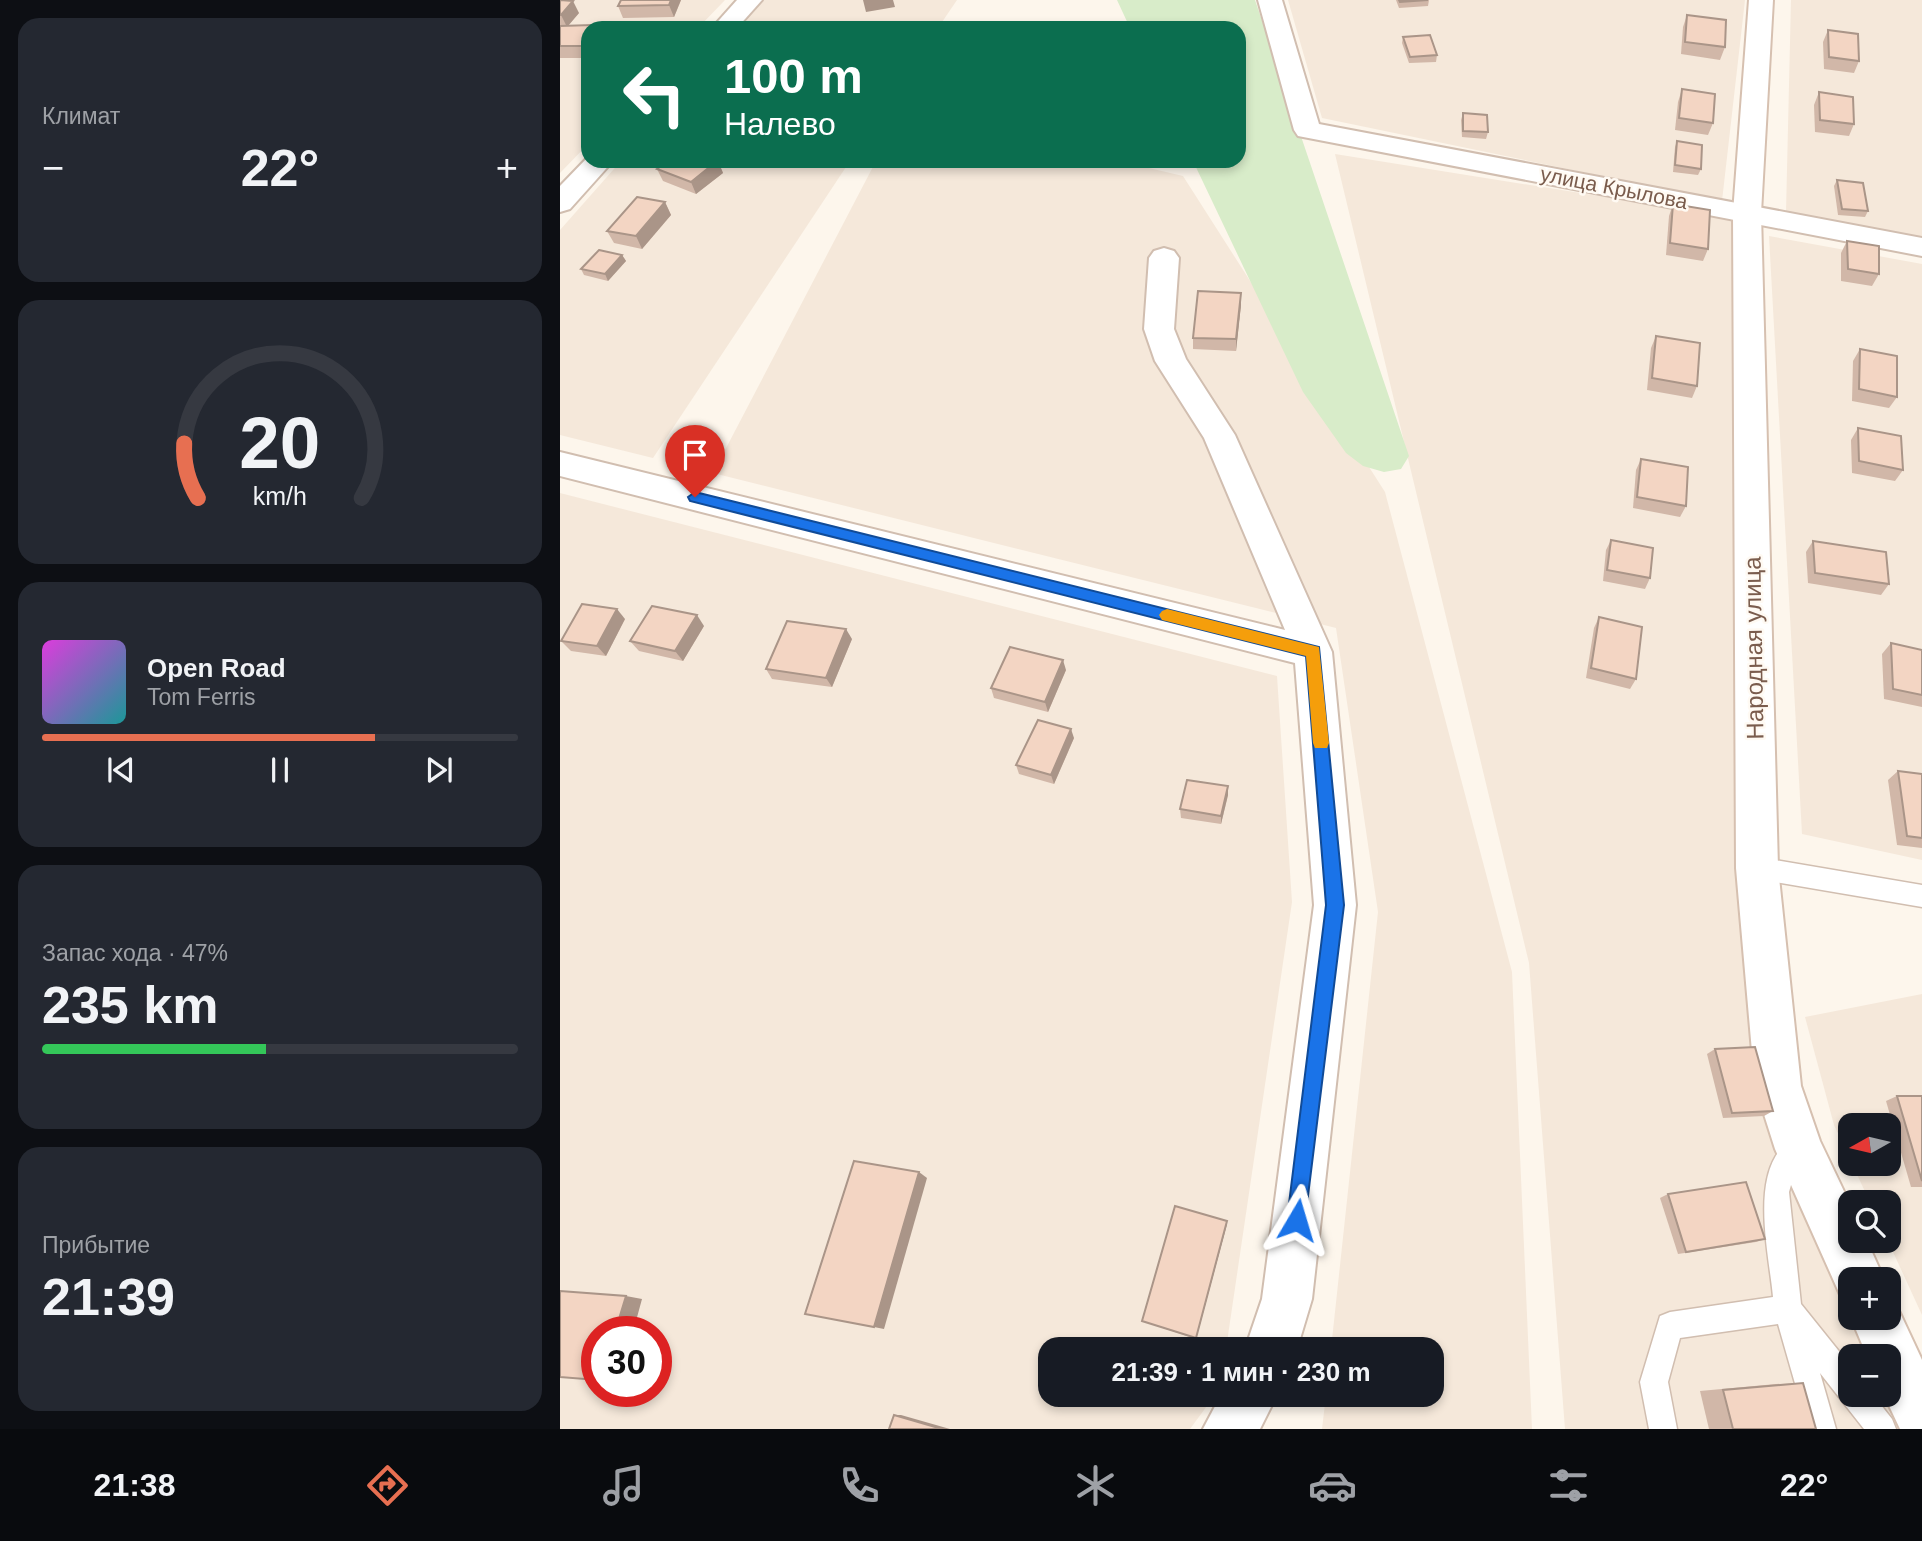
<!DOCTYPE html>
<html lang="ru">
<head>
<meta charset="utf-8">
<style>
	body { margin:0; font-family:Arial,sans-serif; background:#242831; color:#f1f3f6; height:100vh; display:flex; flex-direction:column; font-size:26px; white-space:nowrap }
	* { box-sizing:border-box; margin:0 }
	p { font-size:23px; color:#9ea1a6 }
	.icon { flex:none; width:38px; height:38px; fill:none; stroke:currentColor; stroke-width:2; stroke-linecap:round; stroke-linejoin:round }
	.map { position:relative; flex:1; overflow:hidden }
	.side { display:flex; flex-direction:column; gap:18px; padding:18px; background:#0d0f14; width:560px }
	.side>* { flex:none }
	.guide { position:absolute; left:21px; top:21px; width:665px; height:147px; border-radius:21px; box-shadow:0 4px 10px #0003; background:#0b6e4f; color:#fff; overflow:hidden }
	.needle { width:46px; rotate:262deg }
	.controls { position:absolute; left:1278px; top:1113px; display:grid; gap:14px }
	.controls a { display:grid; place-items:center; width:63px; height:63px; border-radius:14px; background:#171b24; box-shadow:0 4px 10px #0003; font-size:35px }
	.speed { position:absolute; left:21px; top:1316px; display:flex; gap:14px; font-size:35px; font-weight:700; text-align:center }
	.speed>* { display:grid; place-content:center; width:91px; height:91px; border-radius:50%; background:#171b24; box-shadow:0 4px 10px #0003; line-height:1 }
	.speed .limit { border:10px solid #d22; background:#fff; color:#111 }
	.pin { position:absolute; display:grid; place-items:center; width:60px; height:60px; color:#fff; margin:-72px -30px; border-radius:50% 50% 50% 0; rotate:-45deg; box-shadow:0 0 7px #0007 }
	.pin .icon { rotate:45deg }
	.me { position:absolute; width:77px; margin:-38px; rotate:7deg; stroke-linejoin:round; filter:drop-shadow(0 0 5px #0008) }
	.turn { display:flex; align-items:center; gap:24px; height:147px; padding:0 28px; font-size:32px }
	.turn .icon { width:91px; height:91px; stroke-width:2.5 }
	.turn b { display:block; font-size:49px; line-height:60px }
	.big { font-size:52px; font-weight:700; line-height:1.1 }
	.side .card { flex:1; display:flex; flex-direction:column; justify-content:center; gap:10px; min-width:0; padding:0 24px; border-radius:21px; background:#242831 }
	.side .dial { align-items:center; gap:0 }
	.dial svg { height:182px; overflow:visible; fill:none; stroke:#363941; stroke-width:7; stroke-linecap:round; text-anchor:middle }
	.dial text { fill:#f1f3f6; stroke:none }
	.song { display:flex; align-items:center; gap:21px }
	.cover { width:84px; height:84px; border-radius:10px; background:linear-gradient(135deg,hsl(300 70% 55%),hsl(180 70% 35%)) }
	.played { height:7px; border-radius:4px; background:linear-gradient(90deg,#e76f51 70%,#363941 70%) }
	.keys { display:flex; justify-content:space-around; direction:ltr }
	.heat { display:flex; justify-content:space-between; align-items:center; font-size:38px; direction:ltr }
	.charge { height:10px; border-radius:5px; background:linear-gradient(90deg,#34c759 47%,#363941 0) }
	.trip { position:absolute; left:478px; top:1337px; width:406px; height:70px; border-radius:21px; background:#171b24; box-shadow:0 4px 10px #0003; font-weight:700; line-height:70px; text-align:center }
	.menu { display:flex; height:112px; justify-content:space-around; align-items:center; background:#090b0e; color:#9ea1a6 }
	.menu .icon { width:49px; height:49px }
	.menu .on { color:#e76f51 }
	.menu b { font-size:32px; color:#f1f3f6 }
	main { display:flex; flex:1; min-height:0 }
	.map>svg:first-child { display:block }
</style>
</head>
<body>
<main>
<section class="side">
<div class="card"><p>Климат</p>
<div class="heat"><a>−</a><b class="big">22°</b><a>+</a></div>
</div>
<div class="card dial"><svg viewBox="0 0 100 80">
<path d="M14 69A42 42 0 1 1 86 69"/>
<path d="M14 69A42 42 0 0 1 8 45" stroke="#e76f51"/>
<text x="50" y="56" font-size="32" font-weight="700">20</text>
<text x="50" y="72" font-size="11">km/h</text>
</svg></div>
<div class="card">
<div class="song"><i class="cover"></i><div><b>Open Road</b><p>Tom Ferris</p></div></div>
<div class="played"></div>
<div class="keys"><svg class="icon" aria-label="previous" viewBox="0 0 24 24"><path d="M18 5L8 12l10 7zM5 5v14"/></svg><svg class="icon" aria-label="pause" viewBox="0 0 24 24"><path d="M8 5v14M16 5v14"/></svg><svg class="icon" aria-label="next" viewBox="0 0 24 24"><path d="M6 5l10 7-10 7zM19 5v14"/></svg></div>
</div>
<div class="card"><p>Запас хода · 47%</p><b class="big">235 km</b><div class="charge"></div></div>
<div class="card"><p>Прибытие</p><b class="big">21:39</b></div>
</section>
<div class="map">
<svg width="1362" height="1429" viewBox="0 0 1362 1429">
	<rect width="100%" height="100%" fill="#fdf6ec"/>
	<g fill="#f5e8da" fill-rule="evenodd">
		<path d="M0,0h165l-27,28h-110v116l-28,29z"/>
		<path d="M204,0h193l-19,28h-199z"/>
		<path d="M728,0h457l-23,201 -400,-83z"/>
		<path d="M1231,0h131v238l-136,-26z"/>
		<path d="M775,154l396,63 25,838 100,224h-6v39h23l49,111h-357l-36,-466zM1290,1356h38v39h-38z"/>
		<path d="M61,161h229l-197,297 -93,-23v-205z"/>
		<path d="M316,161h243l64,15 202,316 127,480 20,457h-210l4,-34h106v-46h-101l47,-437 -42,-284 -623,-155z"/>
		<path d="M1209,236l153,28v596l-120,-26z"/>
		<path d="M0,493l717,183 15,226 -66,447h-176v46h165l-25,34h-630zM37,1332h59v59h-59z"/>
		<path d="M1362,994v321l-34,-74v-39h-18l-18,-38h36v-39h-38v34l-16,-34 -29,-108z"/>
	</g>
	<path fill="#d8ecc9" d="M557,0h138l154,456 -8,13 -17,3 -21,-6 -17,-13 -43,-61 -110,-231h46v-133h-109z"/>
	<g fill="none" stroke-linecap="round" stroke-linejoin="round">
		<defs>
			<g id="lane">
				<path d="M1197,857l165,28v22l-165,-28 -8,-4 -3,-7 3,-7z"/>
				<path d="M1239,1136l9,4 4,9 -19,29 -4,14 12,112 49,61v30h23l19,24 4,10h-32l-44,-56 16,56h-28l-30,-105 -98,14 -12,44 9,47h-28l-9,-47 20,-66 10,-4 103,-15c-4,-45 -28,-139 26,-161z"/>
			</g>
			<g id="street">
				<path d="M177,0h25l-25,28h-25z"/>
				<path d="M698,0h24l37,124 603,114v18l-624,-120 -4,-6z"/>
				<path d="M28,157v4h25l-43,48 -10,3v-26z"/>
				<path d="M604,248l10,3 5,7 -5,71 12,30 49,76 97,217 24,253 -44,394 -15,50h-52l17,-50 52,-394 -19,-242 -735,-187v-24l725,178 -81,-192 -49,-77 -11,-32 5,-71 5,-7z"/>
				<path d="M661,1395h56l-17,34h-57z"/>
			</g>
			<g id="secondary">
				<path d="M1189,0h24l-12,213 17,655 23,218 19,55 30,63v37h17l17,38h-34v21l-9,-3 -66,-148 -20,-63 -19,-218 -3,-655z"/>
				<path d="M1328,1298l6,2 28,60v69h-22l-16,-34h4v-39h-21l-16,-38h37z"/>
			</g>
		</defs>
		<use href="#lane" stroke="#d1beb0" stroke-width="3"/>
		<use href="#street" stroke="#d1beb0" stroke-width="4"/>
		<use href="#secondary" stroke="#d6c0b0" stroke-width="4"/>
		<use href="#lane" fill="#fff" fill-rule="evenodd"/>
		<use href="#street" fill="#fff" fill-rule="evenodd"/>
		<use href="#secondary" fill="#fff" fill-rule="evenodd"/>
	</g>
	<g fill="#d1b7a8">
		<path d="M0,0l19,13 -11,13 20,2v30h-28z"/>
		<path d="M61,0h60l-7,17 -51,1 -5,-12z"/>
		<path d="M836,0h33l-1,6 -29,2z"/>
		<path d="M1127,15l38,32 -5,13 -39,-6 2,-27z"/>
		<path d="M1268,30l31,31 -5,12 -30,-4 -1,-27z"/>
		<path d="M843,37l34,18 -1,7 -27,1 -7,-20z"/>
		<path d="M1122,89l31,34 -5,12 -33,-5 3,-28z"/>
		<path d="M1259,92l35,32 -5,12 -34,-4 -1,-27z"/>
		<path d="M903,113l25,19 -2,7 -24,-2 -1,-17z"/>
		<path d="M1117,141l24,28 -3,6 -25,-3 2,-25z"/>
		<path d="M108,161h50l5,12 -27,21 -33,-13 -6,-12z"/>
		<path d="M1277,180l31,31 -3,6 -27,-2 -4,-29z"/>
		<path d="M105,202l6,13 -29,34 -28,-6 -7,-12z"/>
		<path d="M1113,204l35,45 -5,12 -37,-6 3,-39z"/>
		<path d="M1287,241l32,33 -7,12 -31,-5v-28z"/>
		<path d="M62,255l4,6 -18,20 -24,-6 -3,-6z"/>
		<path d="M681,305l-5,46 -43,-2v-11z"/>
		<path d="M1096,336l41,50 -5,12 -45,-8 4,-42z"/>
		<path d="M1300,349l37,48 -8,11 -37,-7 1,-40z"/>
		<path d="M1298,428l45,42 -8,11 -43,-8 -1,-33z"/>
		<path d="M1081,459l45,47 -6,11 -47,-9 3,-38z"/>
		<path d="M1051,540l39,38 -5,11 -42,-8 3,-31z"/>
		<path d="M1253,541l76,43 -8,11 -73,-12 -2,-31z"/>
		<path d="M1039,617l37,62 -6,10 -44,-11 8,-50z"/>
		<path d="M65,619l-19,37 -35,-5 -10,-10z"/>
		<path d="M144,626l-21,35 -44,-10 -9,-10z"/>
		<path d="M292,639l-20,48 -60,-8 -6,-10z"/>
		<path d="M1331,643l31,7v57l-38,-8 -2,-45z"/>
		<path d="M506,670l-18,42 -54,-14 -3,-10z"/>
		<path d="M514,738l-20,46 -35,-10 -3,-9z"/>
		<path d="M1338,771l24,3v74l-25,-3 -9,-65z"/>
		<path d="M668,786v9l-7,29 -40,-6 -1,-9z"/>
		<path d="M1155,1049l58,62 -9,5 -41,2 -16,-64z"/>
		<path d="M1337,1096h25v91h-11l-25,-86z"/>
		<path d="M1108,1194l97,45 -9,3 -78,12 -18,-56z"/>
		<path d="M667,1224l-31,115 -54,-18z"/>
		<path d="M1243,1383l13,46h-107l-9,-38 76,-7z"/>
	</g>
	<g fill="#aa9588">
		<path d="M111,0h10l-7,17 -5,-12z"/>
		<path d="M303,0h30l2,7 -29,5z"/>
		<path d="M13,1l6,12 -12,14 -6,-12z"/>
		<path d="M28,34v24l-6,-12z"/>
		<path d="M157,161h1l5,12 -27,21 -5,-12z"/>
		<path d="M105,202l6,13 -29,34 -6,-13z"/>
		<path d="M62,255l4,6 -18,20 -3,-7z"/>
		<path d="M681,293v12l-5,46v-12z"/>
		<path d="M57,609l8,10 -19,37 -9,-10z"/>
		<path d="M137,615l7,11 -21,35 -8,-10z"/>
		<path d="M286,629l6,10 -20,48 -6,-9z"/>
		<path d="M503,660l3,10 -18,42 -3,-10z"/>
		<path d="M511,729l3,9 -20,46 -3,-9z"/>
		<path d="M668,786v9l-7,29v-8z"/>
		<path d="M359,1172l8,6 -43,151 -10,-2z"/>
		<path d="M667,1221v3l-31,115v-1z"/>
		<path d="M66,1296l16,3 -9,33h-18z"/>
		<path d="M334,1415h7l49,14h-8z"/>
	</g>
	<g fill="#f3d5c3" stroke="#aa9588" stroke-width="2">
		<path d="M0,0l13,1 -12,14h-1z"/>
		<path d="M61,0h50l-2,5 -51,1z"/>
		<path d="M839,0h29l-28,2z"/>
		<path d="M1127,15l39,5 -1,27 -40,-5z"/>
		<path d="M248,22l-2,6h-34l1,-4z"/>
		<path d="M32,25l-1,3h-3v6l-6,12h-22v-20z"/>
		<path d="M1268,30l30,4 1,27 -30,-4z"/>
		<path d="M870,35l7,20 -27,2 -7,-20z"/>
		<path d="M1122,89l33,5 -2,29 -34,-5z"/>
		<path d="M1259,92l34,5 1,27 -34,-4z"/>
		<path d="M903,113l24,2 1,17 -25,-1z"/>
		<path d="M1117,141l25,4 -1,24 -26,-4z"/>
		<path d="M108,161h49l-26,21 -34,-13z"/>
		<path d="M1277,180l26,3 5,28 -26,-2z"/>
		<path d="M77,197l28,5 -29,34 -29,-5z"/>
		<path d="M1113,204l37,6 -2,39 -38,-6z"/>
		<path d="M1287,241l32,5v28l-31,-5z"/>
		<path d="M39,250l23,5 -17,19 -24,-5z"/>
		<path d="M638,291l43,2 -5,46 -43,-1z"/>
		<path d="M1096,336l44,7 -3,43 -45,-8z"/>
		<path d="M1300,349l37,7v41l-38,-8z"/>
		<path d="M1298,428l43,8 2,34 -44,-9z"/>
		<path d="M1081,459l47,8 -2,39 -49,-9z"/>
		<path d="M1051,540l42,8 -3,30 -43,-8z"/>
		<path d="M1253,541l73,11 3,32 -74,-11z"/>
		<path d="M22,604l35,5 -20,37 -36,-5z"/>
		<path d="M92,606l45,9 -22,36 -45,-10z"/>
		<path d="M1039,617l43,10 -6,52 -45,-11z"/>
		<path d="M227,621l59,8 -20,49 -60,-9z"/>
		<path d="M1331,643l31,7v45l-29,-6z"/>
		<path d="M450,647l53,13 -18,42 -54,-14z"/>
		<path d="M478,720l33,9 -20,46 -35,-10z"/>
		<path d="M1338,771l24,3v64l-15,-2z"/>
		<path d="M627,780l41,6 -7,30 -41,-7z"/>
		<path d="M1195,1047l18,64 -41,2 -17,-64z"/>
		<path d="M1337,1096h25v85z"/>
		<path d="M294,1161l65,11 -45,155 -69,-13z"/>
		<path d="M1186,1182l19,57 -79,13 -18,-58z"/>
		<path d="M615,1206l52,15 -31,117 -54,-17z"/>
		<path d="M0,1291l66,5 -11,36h-18v48l-37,-3z"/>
		<path d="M1243,1383l13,46h-83l-10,-39z"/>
		<path d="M334,1415l48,14h-53z"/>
	</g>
	<path fill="#1a73e8" stroke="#114b97" stroke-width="2" d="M135,492l624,155 25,258 -40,323 -7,3 -7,-3 -3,-8 39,-315 -20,-249 -616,-155 -2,-4z"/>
	<path fill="#f59e0b" d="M607,609l152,38 10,96 -2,5h-12l-2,-5 -7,-87 -144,-36 -3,-5 3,-4z"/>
	<g text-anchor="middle" stroke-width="5" stroke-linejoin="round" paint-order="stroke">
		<g font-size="21" fill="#7a5c4d" stroke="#fffaf3">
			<text transform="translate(1054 188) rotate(11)" y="7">улица Крылова</text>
		</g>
		<g font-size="24" fill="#7a5c4d" stroke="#fffaf3">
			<text transform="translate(1194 648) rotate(-91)" y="8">Народная улица</text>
		</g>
	</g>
</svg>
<div class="controls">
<a><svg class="needle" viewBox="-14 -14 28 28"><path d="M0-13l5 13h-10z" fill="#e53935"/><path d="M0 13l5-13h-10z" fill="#9ea1a6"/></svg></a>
<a><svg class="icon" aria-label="search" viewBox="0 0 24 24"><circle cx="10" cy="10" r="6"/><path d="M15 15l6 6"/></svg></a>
<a>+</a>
<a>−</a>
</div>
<div class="speed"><div class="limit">30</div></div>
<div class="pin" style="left:135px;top:497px;background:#d93025"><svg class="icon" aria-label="arrive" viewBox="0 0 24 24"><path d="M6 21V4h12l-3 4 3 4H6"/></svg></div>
<svg class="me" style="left:737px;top:1220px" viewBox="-20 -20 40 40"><path d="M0-17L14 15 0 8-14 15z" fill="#1a73e8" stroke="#fff" stroke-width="4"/></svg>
<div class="trip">21:39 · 1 мин · 230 m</div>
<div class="guide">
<div class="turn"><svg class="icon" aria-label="left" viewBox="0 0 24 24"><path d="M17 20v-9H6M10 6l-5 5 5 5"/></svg><div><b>100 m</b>Налево</div></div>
</div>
</div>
</main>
<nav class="menu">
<b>21:38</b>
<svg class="icon on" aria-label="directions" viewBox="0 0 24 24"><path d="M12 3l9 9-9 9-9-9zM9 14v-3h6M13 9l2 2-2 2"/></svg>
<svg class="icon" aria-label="music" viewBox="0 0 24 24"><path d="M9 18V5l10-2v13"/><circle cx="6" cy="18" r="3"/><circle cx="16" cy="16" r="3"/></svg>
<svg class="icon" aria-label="phone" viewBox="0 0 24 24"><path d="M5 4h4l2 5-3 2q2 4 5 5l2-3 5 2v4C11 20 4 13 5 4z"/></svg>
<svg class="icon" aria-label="climate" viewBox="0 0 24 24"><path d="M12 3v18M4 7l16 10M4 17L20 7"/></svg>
<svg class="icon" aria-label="car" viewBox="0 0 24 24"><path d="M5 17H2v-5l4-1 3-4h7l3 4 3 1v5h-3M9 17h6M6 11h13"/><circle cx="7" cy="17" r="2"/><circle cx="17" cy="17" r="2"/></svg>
<svg class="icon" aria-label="filters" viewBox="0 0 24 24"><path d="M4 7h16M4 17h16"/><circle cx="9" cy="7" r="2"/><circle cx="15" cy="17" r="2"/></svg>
<b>22°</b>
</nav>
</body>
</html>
